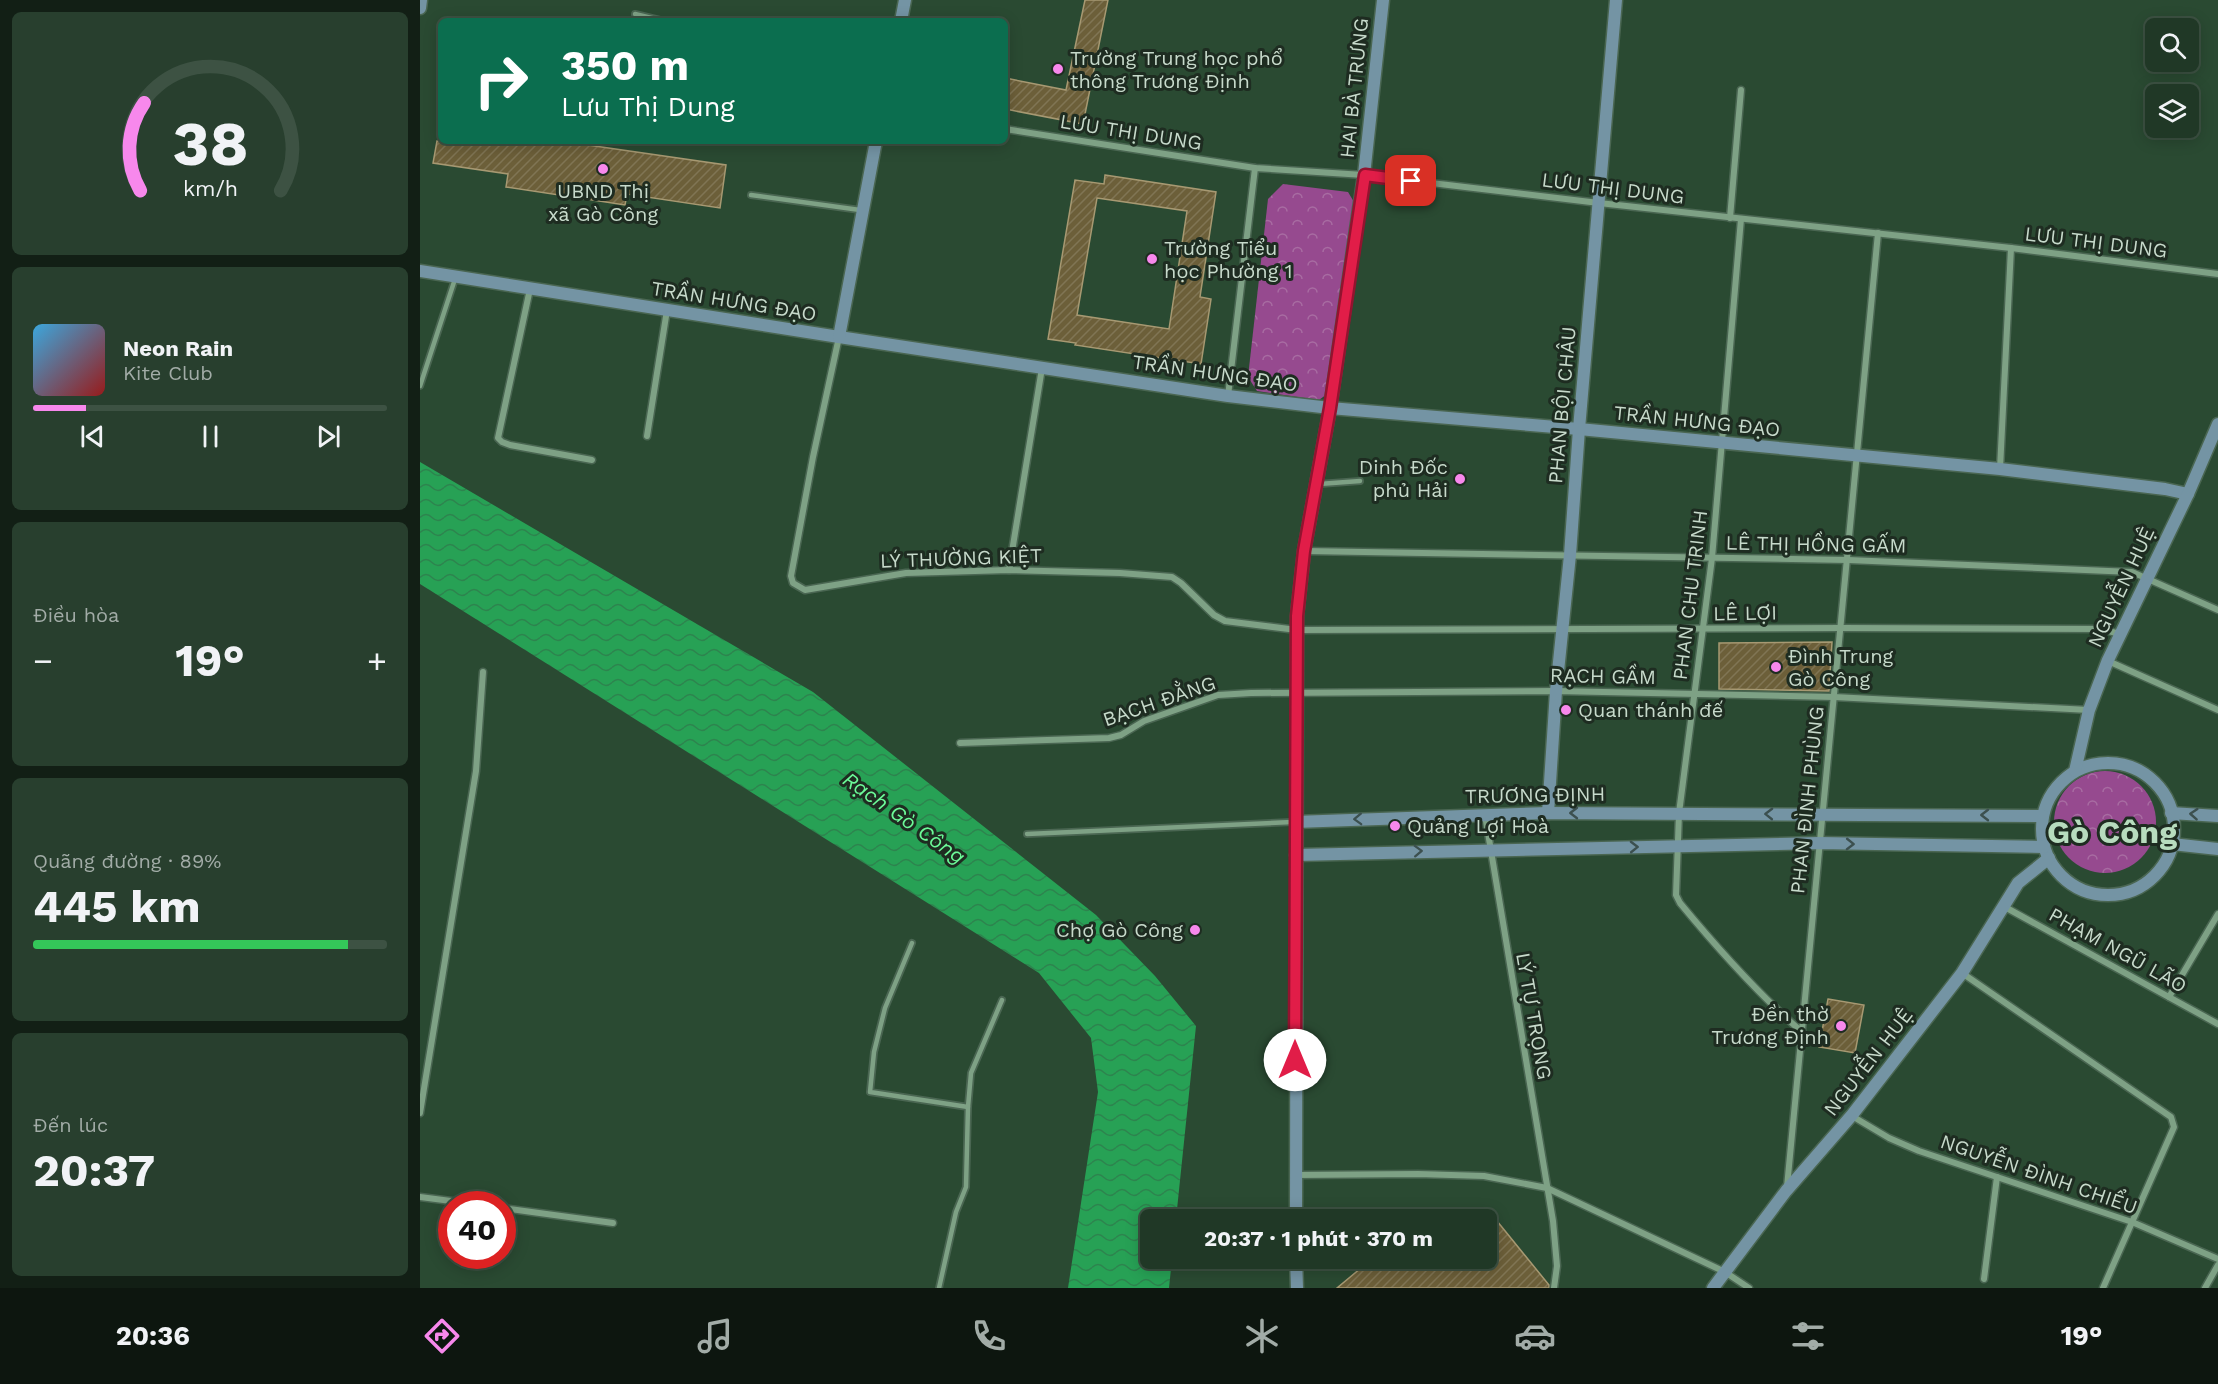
<!DOCTYPE html>
<html lang="vi">
<head>
<meta charset="utf-8">
<style>
	body { margin:0; font-family:"Work Sans",sans-serif; background:#283f2e; color:#f1f3f6; height:100vh; display:flex; flex-direction:column; font-size:22px; white-space:nowrap }
	* { box-sizing:border-box; margin:0 }
	p { font-size:20px; color:#a2aca7 }
	.icon { flex:none; width:33px; height:33px; fill:none; stroke:currentColor; stroke-width:2; stroke-linecap:round; stroke-linejoin:round }
	.map { position:relative; flex:1; overflow:hidden }
	.side { display:flex; flex-direction:column; gap:12px; padding:12px; background:#121f15; width:420px }
	.side>* { flex:none }
	.banner { position:absolute; left:18px; top:18px; width:570px; height:126px; border-radius:9px; box-shadow:0 3px 15px #0003,0 0 0 2px #3d5243; background:#0b6e4f; color:#fff; overflow:hidden }
	.buttons { position:absolute; left:1725px; top:18px; display:grid; gap:12px }
	.buttons a { display:grid; place-items:center; width:54px; height:54px; border-radius:9px; background:#203826; box-shadow:0 3px 15px #0003,0 0 0 2px #3d5243; font-size:30px }
	.speed { position:absolute; left:18px; top:1191px; display:flex; gap:12px; font-size:30px; font-weight:700; text-align:center }
	.speed>* { display:grid; place-content:center; width:78px; height:78px; border-radius:50%; background:#203826; box-shadow:0 3px 15px #0003,0 0 0 2px #3d5243; line-height:1 }
	.speed .limit { border:9px solid #d22; background:#fff; color:#111 }
	.pin { position:absolute; display:grid; place-items:center; width:51px; height:51px; color:#fff; margin:-26px; border-radius:12px; box-shadow:0 3px 9px #0006 }
	.me { position:absolute; width:66px; margin:-33px; rotate:0deg; stroke-linejoin:round; filter:drop-shadow(0 0 4px #0008) }
	.turn { display:flex; align-items:center; gap:21px; height:126px; padding:0 24px; font-size:27px }
	.turn .icon { width:78px; height:78px; stroke-width:2.5 }
	.turn b { display:block; font-size:42px; line-height:51px }
	.big { font-size:45px; font-weight:700; line-height:1.1 }
	.side .tile { flex:1; display:flex; flex-direction:column; justify-content:center; gap:9px; min-width:0; padding:0 21px; border-radius:9px; background:#283f2e }
	.side .dial { align-items:center; gap:0 }
	.dial svg { height:156px; overflow:visible; fill:none; stroke:#3d5243; stroke-width:7; stroke-linecap:round; text-anchor:middle }
	.dial text { fill:#f1f3f6; stroke:none }
	.song { display:flex; align-items:center; gap:18px }
	.cover { width:72px; height:72px; border-radius:9px; background:linear-gradient(135deg,hsl(200 70% 55%),hsl(0 70% 35%)) }
	.played { height:6px; border-radius:3px; background:linear-gradient(90deg,#f788ec 15%,#3d5243 15%) }
	.keys { display:flex; justify-content:space-around; direction:ltr }
	.heat { display:flex; justify-content:space-between; align-items:center; font-size:33px; direction:ltr }
	.charge { height:9px; border-radius:4px; background:linear-gradient(90deg,#34c759 89%,#3d5243 0) }
	.trip { position:absolute; left:720px; top:1209px; width:357px; height:60px; border-radius:9px; background:#203826; box-shadow:0 3px 15px #0003,0 0 0 2px #3d5243; font-weight:700; line-height:60px; text-align:center }
	.tab-bar { display:flex; height:96px; justify-content:space-around; align-items:center; background:#0d160f; color:#a2aca7 }
	.tab-bar .icon { width:42px; height:42px }
	.tab-bar .current { color:#f788ec }
	.tab-bar b { font-size:27px; color:#f1f3f6 }
	main { display:flex; flex:1; min-height:0 }
	.map>svg:first-child { display:block }
</style>
</head>
<body>
<main>
<section class="side">
<div class="tile dial"><svg viewBox="0 0 100 80">
<path d="M14 69A42 42 0 1 1 86 69"/>
<path d="M14 69A42 42 0 0 1 16 24" stroke="#f788ec"/>
<text x="50" y="56" font-size="32" font-weight="700">38</text>
<text x="50" y="72" font-size="11">km/h</text>
</svg></div>
<div class="tile">
<div class="song"><i class="cover"></i><div><b>Neon Rain</b><p>Kite Club</p></div></div>
<div class="played"></div>
<div class="keys"><svg class="icon" aria-label="previous" viewBox="0 0 24 24"><path d="M18 5L8 12l10 7zM5 5v14"/></svg><svg class="icon" aria-label="pause" viewBox="0 0 24 24"><path d="M8 5v14M16 5v14"/></svg><svg class="icon" aria-label="next" viewBox="0 0 24 24"><path d="M6 5l10 7-10 7zM19 5v14"/></svg></div>
</div>
<div class="tile"><p>Điều hòa</p>
<div class="heat"><a>−</a><b class="big">19°</b><a>+</a></div>
</div>
<div class="tile"><p>Quãng đường · 89%</p><b class="big">445 km</b><div class="charge"></div></div>
<div class="tile"><p>Đến lúc</p><b class="big">20:37</b></div>
</section>
<div class="map">
<svg width="1798" height="1288" viewBox="0 0 1798 1288">
	<defs>
		<pattern id="park-crowns" width="20" height="18" patternUnits="userSpaceOnUse" patternTransform="scale(1.5)"><rect width="20" height="18" fill="#964a8f"/><path d="M2 6a3 3 0 1 1 6 0M12 15a3 3 0 1 1 6 0" fill="none" stroke="#a86ca2"/></pattern>
		<pattern id="water-waves" width="16" height="10" patternUnits="userSpaceOnUse" patternTransform="scale(1.5)"><rect width="16" height="10" fill="#27a155"/><path d="M0 5q4-4 8 0t8 0" fill="none" stroke="#2d844e"/></pattern>
		<pattern id="building-hatch" width="6" height="6" patternUnits="userSpaceOnUse" patternTransform="scale(1.5)"><rect width="6" height="6" fill="#6c5f39"/><path d="M-1 1l2-2M0 6l6-6M5 7l2-2" fill="none" stroke="#807554"/></pattern>
	</defs>
	<rect width="100%" height="100%" fill="#2a4a32"/>
	<g fill="url(#park-crowns)">
		<path d="M863,184l65,8 12,20 -29,179 -12,9 -62,-9 -9,-14 20,-178z"/>
		<circle cx="1685" cy="822" r="51"/>
	</g>
	<path fill="url(#water-waves)" d="M0,462l393,230 283,223 59,61 41,50 -20,193 -26,1v38l22,1 -3,29h-101l30,-196 -7,-54 -52,-65 -619,-389z"/>
	<g fill="url(#building-hatch)" stroke="#a79972" stroke-width="1.5" fill-rule="evenodd">
		<path d="M665,0h23l-25,124 -78,-15v-31l61,12z"/>
		<path d="M17,141h123l166,24 -6,43 -93,-14 -2,11 -119,-18 2,-13 -75,-11z"/>
		<path d="M685,175l111,17 -16,105 11,2 -10,65 -126,-19 1,-2 -28,-4 27,-159 29,4zM677,198l90,13 -18,118 -92,-14z"/>
		<path d="M1412,642l-3,49 -110,-2v-46z"/>
		<path d="M1408,999l36,6 -9,48 -36,-6z"/>
		<path d="M1077,1221l52,64v3h-212l36,-30h56l9,11 13,-11h35v-29z"/>
	</g>
	<g fill="none" stroke-linecap="round" stroke-linejoin="round">
		<defs>
			<g id="lane">
				<path d="M215,14l29,7"/>
				<path d="M331,195l109,15"/>
				<path d="M0,386l35,-107"/>
				<path d="M899,484l41,-3"/>
				<path d="M607,834l265,-12"/>
				<path d="M492,943l-27,65 -11,44 -4,40 98,15"/>
				<path d="M519,1288l17,-76 10,-25 2,-80 3,-34 31,-73"/>
			</g>
			<g id="street">
				<path d="M585,129l250,39 109,7 235,28 412,45 207,26"/>
				<path d="M1310,218l11,-128"/>
				<path d="M1321,219l-29,339 -33,255 -3,82 4,8c38,46 77,90 122,129"/>
				<path d="M110,289l-32,149 4,4 8,3 82,15"/>
				<path d="M419,337l-26,120 -22,119 2,7 12,7 101,-17 103,-3 111,3 52,4 9,6 33,32 11,6 72,9 545,-2 259,1 19,5"/>
				<path d="M808,396l27,-228"/>
				<path d="M227,436l20,-126"/>
				<path d="M1580,469l11,-221"/>
				<path d="M885,551l543,9 284,12 86,38"/>
				<path d="M589,570l33,-202"/>
				<path d="M1688,661l110,49"/>
				<path d="M540,743l149,-5 12,-3 23,-14 74,-26 33,-2 305,-2 278,6 255,13"/>
				<path d="M1065,815l68,406 4,45 -3,22"/>
				<path d="M1583,906l215,118"/>
				<path d="M1542,973l209,144 3,10 -71,161"/>
				<path d="M1749,997l49,-83"/>
				<path d="M0,1113l56,-342 7,-99"/>
				<path d="M1432,1116l37,22 30,13 213,71 86,37"/>
				<path d="M875,1175l123,-1 66,2 63,12 178,84 24,16"/>
				<path d="M1367,1187l91,-954"/>
				<path d="M0,1197l54,7"/>
				<path d="M82,1208l111,15"/>
				<path d="M1564,1279l13,-102"/>
				<path d="M1785,1288l13,-23"/>
			</g>
			<g id="secondary">
				<path d="M0,8l1,-8"/>
				<path d="M481,21l4,-21"/>
				<path d="M0,271l419,66 389,59 102,12 249,21 421,40 165,20 23,5"/>
				<path d="M419,337l37,-196"/>
				<circle cx="1688" cy="829" r="66"/>
				<path d="M1655,771l14,-61 19,-50 80,-166 30,-70"/>
				<path d="M1128,813l8,-122 14,-136 9,-126 37,-429"/>
				<path d="M1751,813l47,3"/>
				<path d="M875,822l253,-9 495,3"/>
				<path d="M1752,844l46,5"/>
				<path d="M876,855l523,-12 225,4"/>
				<path d="M876,1220l1,-604 7,-65 26,-143 34,-233 19,-175"/>
				<path d="M876,1258l1,30"/>
				<path d="M1293,1288l73,-97 66,-76 110,-142 56,-90 31,-25"/>
			</g>
		</defs>
		<use href="#lane" stroke="#4a6652" stroke-width="8"/>
		<use href="#street" stroke="#4a6652" stroke-width="9"/>
		<use href="#secondary" stroke="#4a6652" stroke-width="15"/>
		<use href="#lane" stroke="#7ea185" stroke-width="4.5"/>
		<use href="#street" stroke="#7ea185" stroke-width="6"/>
		<use href="#secondary" stroke="#7494a4" stroke-width="12"/>
	</g>
	<defs><path id="oneway-chevron" d="M-2-3.5L2.5 0L-2 3.5" fill="none" stroke-width="1.6" stroke-linecap="round" stroke-linejoin="round" transform="scale(1.5)"/></defs>
	<g stroke="#3c504f">
		<use href="#oneway-chevron" transform="translate(1154 813) rotate(180)"/>
		<use href="#oneway-chevron" transform="translate(1349 814) rotate(-179)"/>
		<use href="#oneway-chevron" transform="translate(1774 814) rotate(-176)"/>
		<use href="#oneway-chevron" transform="translate(1565 815) rotate(-180)"/>
		<use href="#oneway-chevron" transform="translate(938 819) rotate(178)"/>
		<use href="#oneway-chevron" transform="translate(1430 844) rotate(1)"/>
		<use href="#oneway-chevron" transform="translate(1214 847) rotate(-1)"/>
		<use href="#oneway-chevron" transform="translate(998 851) rotate(-2)"/>
	</g>
	<g fill="none" stroke-linecap="round" stroke-linejoin="round">
		<defs>
			<path id="route" d="M875,1060l2,-444 7,-65 26,-143 35,-233 46,6"/>
		</defs>
		<use href="#route" stroke="#92132f" stroke-width="15"/>
		<use href="#route" stroke="#e11d48" stroke-width="10"/>
	</g>
	<g fill="#f788ec" stroke="#1e2c21" stroke-width="2">
		<circle cx="638" cy="69" r="6"/>
		<circle cx="183" cy="169" r="6"/>
		<circle cx="732" cy="259" r="6"/>
		<circle cx="1040" cy="479" r="6"/>
		<circle cx="1356" cy="667" r="6"/>
		<circle cx="1146" cy="710" r="6"/>
		<circle cx="975" cy="826" r="6"/>
		<circle cx="775" cy="930" r="6"/>
		<circle cx="1421" cy="1026" r="6"/>
	</g>
	<g text-anchor="middle" stroke-width="6" stroke-linejoin="round" paint-order="stroke">
		<g font-size="20" fill="#c7dacb" stroke="#1e2c21" text-anchor="start">
			<text x="650" y="65">Trường Trung học phổ<tspan x="650" dy="23">thông Trương Định</tspan></text>
			<text x="183" y="198" text-anchor="middle">UBND Thị<tspan x="183" dy="23">xã Gò Công</tspan></text>
			<text x="744" y="255">Trường Tiểu<tspan x="744" dy="23">học Phường 1</tspan></text>
			<text x="1028" y="474" text-anchor="end">Dinh Đốc<tspan x="1028" dy="23">phủ Hải</tspan></text>
			<text x="1368" y="663">Đình Trung<tspan x="1368" dy="23">Gò Công</tspan></text>
			<text x="1158" y="717">Quan thánh đế</text>
			<text x="987" y="833">Quảng Lợi Hoà</text>
			<text x="763" y="937" text-anchor="end">Chợ Gò Công</text>
			<text x="1409" y="1021" text-anchor="end">Đền thờ<tspan x="1409" dy="23">Trương Định</tspan></text>
		</g>
		<g font-size="20" fill="#c7dacb" stroke="#1e2c21">
			<text transform="translate(934 88) rotate(-84)" y="7">HAI BÀ TRƯNG</text>
			<text transform="translate(711 132) rotate(9)" y="7">LƯU THỊ DUNG</text>
			<text transform="translate(1193 188) rotate(7)" y="7">LƯU THỊ DUNG</text>
			<text transform="translate(1676 242) rotate(7)" y="7">LƯU THỊ DUNG</text>
			<text transform="translate(314 301) rotate(9)" y="7">TRẦN HƯNG ĐẠO</text>
			<text transform="translate(795 373) rotate(8)" y="7">TRẦN HƯNG ĐẠO</text>
			<text transform="translate(1142 405) rotate(-85)" y="7">PHAN BỘI CHÂU</text>
			<text transform="translate(1277 421) rotate(6)" y="7">TRẦN HƯNG ĐẠO</text>
			<text transform="translate(1396 544) rotate(1)" y="7">LÊ THỊ HỒNG GẤM</text>
			<text transform="translate(541 558) rotate(-2)" y="7">LÝ THƯỜNG KIỆT</text>
			<text transform="translate(1701 587) rotate(-65)" y="7">NGUYỄN HUỆ</text>
			<text transform="translate(1270 595) rotate(-83)" y="7">PHAN CHU TRINH</text>
			<text transform="translate(1325 613) rotate(-1)" y="7">LÊ LỢI</text>
			<text transform="translate(1183 676) rotate(1)" y="7">RẠCH GẦM</text>
			<text transform="translate(739 701) rotate(-19)" y="7">BẠCH ĐẰNG</text>
			<text transform="translate(1115 795) rotate(-1)" y="7">TRƯƠNG ĐỊNH</text>
			<text transform="translate(1387 800) rotate(-84)" y="7">PHAN ĐÌNH PHÙNG</text>
			<text transform="translate(1698 950) rotate(29)" y="7">PHẠM NGŨ LÃO</text>
			<text transform="translate(1114 1016) rotate(80)" y="7">LÝ TỰ TRỌNG</text>
			<text transform="translate(1448 1062) rotate(-52)" y="7">NGUYỄN HUỆ</text>
			<text transform="translate(1619 1174) rotate(19)" y="7">NGUYỄN ĐÌNH CHIỂU</text>
		</g>
		<g font-size="21" font-style="italic" fill="#6cfa98" stroke="#1e2c21">
			<text transform="translate(484 818) rotate(35)" y="7">Rạch Gò Công</text>
		</g>
		<g font-size="32" font-weight="bold" fill="#b7dcbe" stroke="#1e2c21">
			<text x="1692" y="843">Gò Công</text>
		</g>
	</g>
</svg>
<div class="buttons">
<a><svg class="icon" aria-label="search" viewBox="0 0 24 24"><circle cx="10" cy="10" r="6"/><path d="M15 15l6 6"/></svg></a>
<a><svg class="icon" aria-label="layers" viewBox="0 0 24 24"><path d="M12 4l9 5-9 5-9-5zM3 14l9 5 9-5"/></svg></a>
</div>
<div class="speed"><div class="limit">40</div></div>
<div class="pin" style="left:991px;top:181px;background:#d93025"><svg class="icon" aria-label="arrive" viewBox="0 0 24 24"><path d="M6 21V4h12l-3 4 3 4H6"/></svg></div>
<svg class="me" style="left:875px;top:1060px" viewBox="-20 -20 40 40"><circle r="19" fill="#fff"/><path d="M0-13L10 11 0 6-10 11z" fill="#e11d48"/></svg>
<div class="trip">20:37 · 1 phút · 370 m</div>
<div class="banner">
<div class="turn"><svg class="icon" aria-label="right" viewBox="0 0 24 24"><path d="M7 20v-9h11M14 6l5 5-5 5"/></svg><div><b>350 m</b>Lưu Thị Dung</div></div>
</div>
</div>
</main>
<nav class="tab-bar">
<b>20:36</b>
<svg class="icon current" aria-label="directions" viewBox="0 0 24 24"><path d="M12 3l9 9-9 9-9-9zM9 14v-3h6M13 9l2 2-2 2"/></svg>
<svg class="icon" aria-label="music" viewBox="0 0 24 24"><path d="M9 18V5l10-2v13"/><circle cx="6" cy="18" r="3"/><circle cx="16" cy="16" r="3"/></svg>
<svg class="icon" aria-label="phone" viewBox="0 0 24 24"><path d="M5 4h4l2 5-3 2q2 4 5 5l2-3 5 2v4C11 20 4 13 5 4z"/></svg>
<svg class="icon" aria-label="climate" viewBox="0 0 24 24"><path d="M12 3v18M4 7l16 10M4 17L20 7"/></svg>
<svg class="icon" aria-label="car" viewBox="0 0 24 24"><path d="M5 17H2v-5l4-1 3-4h7l3 4 3 1v5h-3M9 17h6M6 11h13"/><circle cx="7" cy="17" r="2"/><circle cx="17" cy="17" r="2"/></svg>
<svg class="icon" aria-label="filters" viewBox="0 0 24 24"><path d="M4 7h16M4 17h16"/><circle cx="9" cy="7" r="2"/><circle cx="15" cy="17" r="2"/></svg>
<b>19°</b>
</nav>
</body>
</html>
